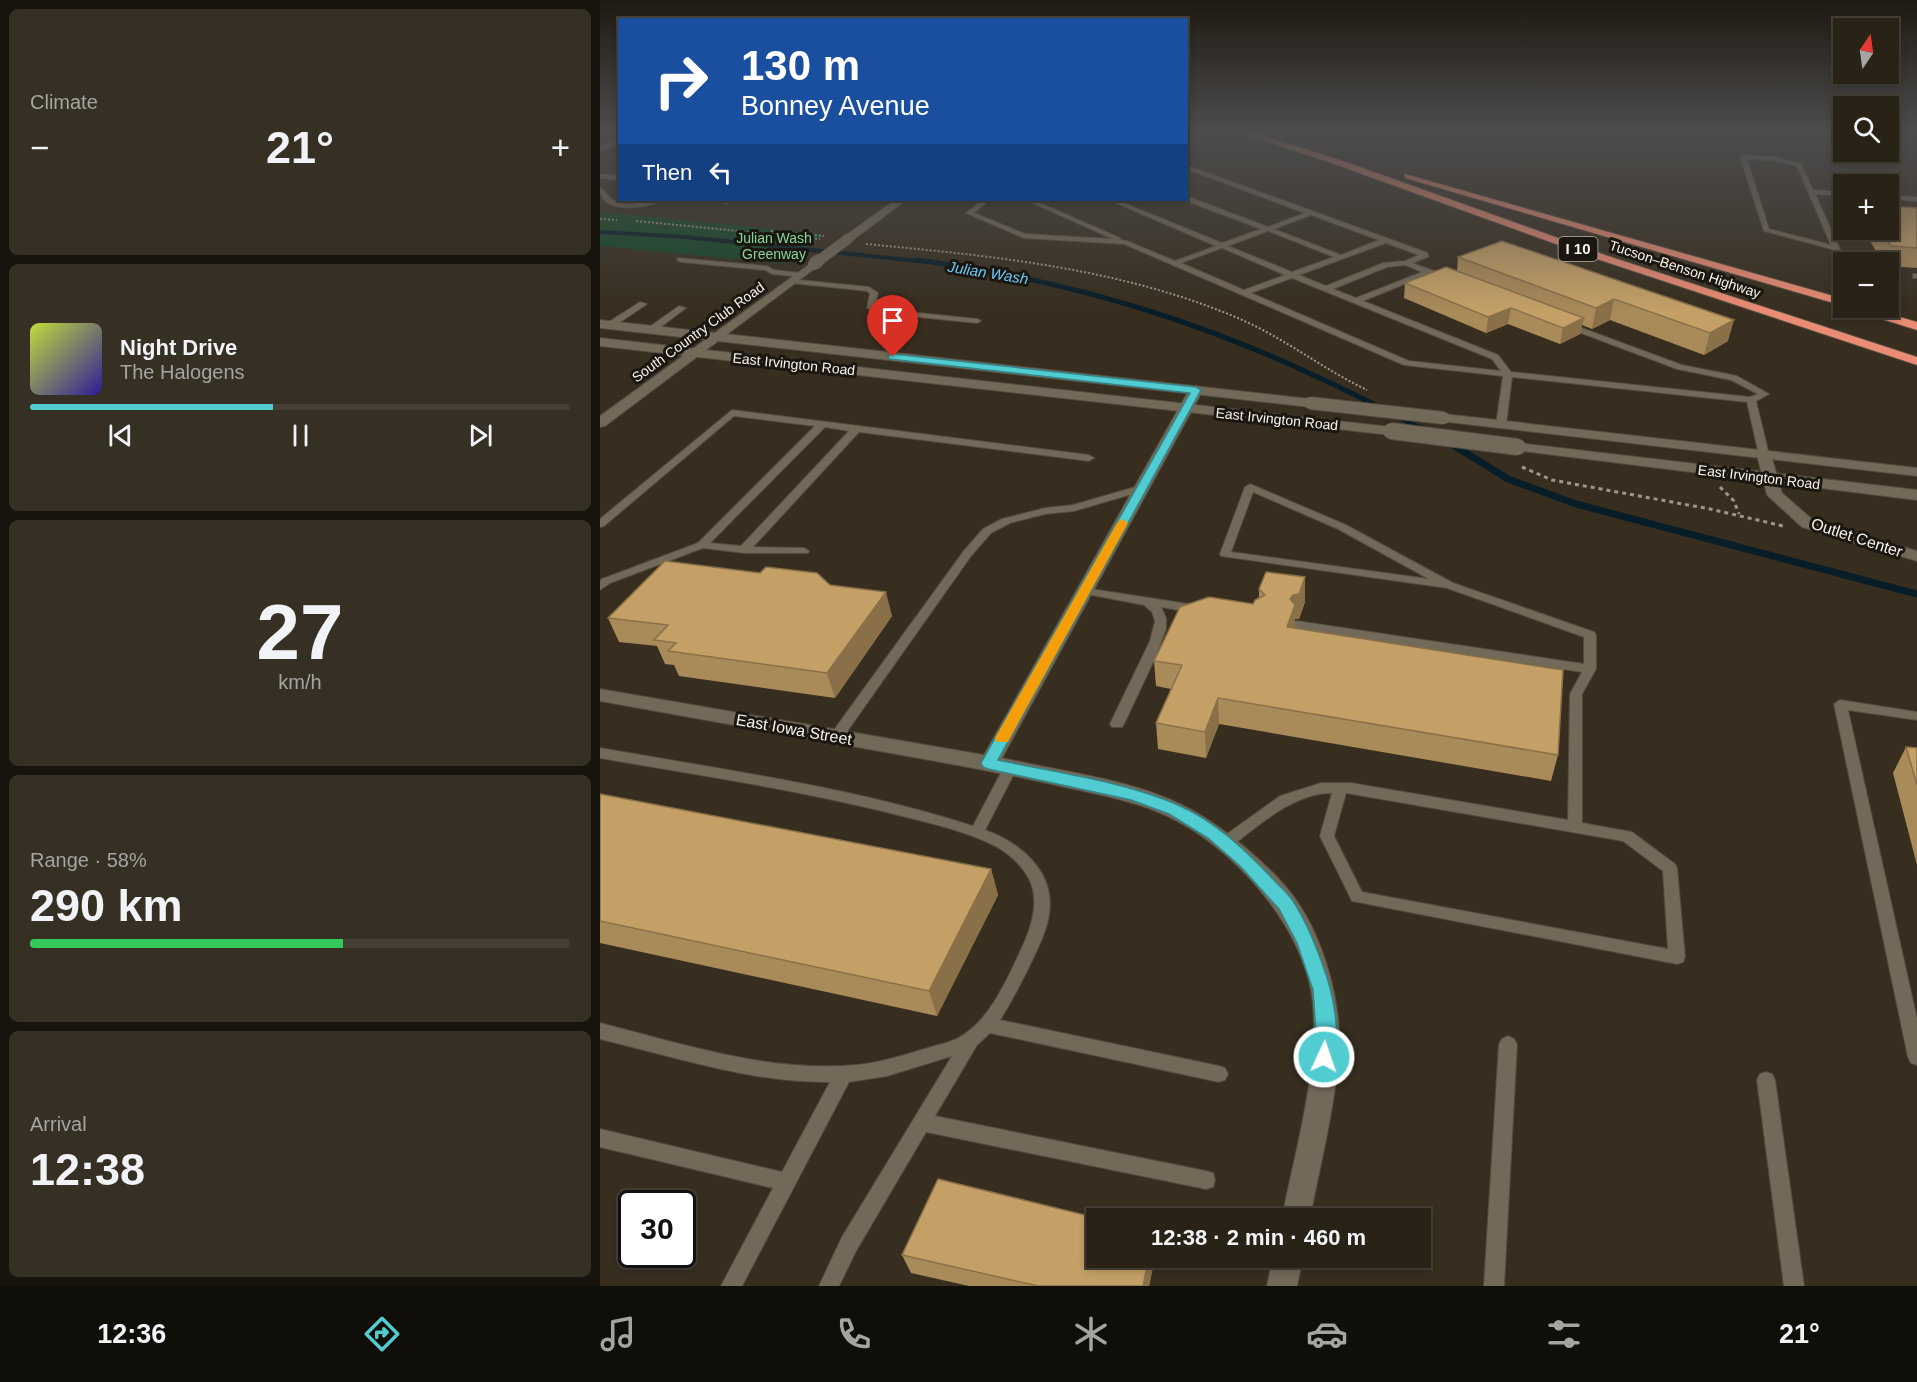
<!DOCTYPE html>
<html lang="en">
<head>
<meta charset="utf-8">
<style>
	body { margin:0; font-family:Helvetica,sans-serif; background:#352f24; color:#f1f3f6; height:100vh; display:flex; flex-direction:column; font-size:22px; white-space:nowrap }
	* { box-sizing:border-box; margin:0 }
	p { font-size:20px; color:#a5a4a1 }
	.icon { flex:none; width:33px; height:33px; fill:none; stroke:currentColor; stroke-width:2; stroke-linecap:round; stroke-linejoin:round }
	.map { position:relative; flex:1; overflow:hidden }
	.drawer { display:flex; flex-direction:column; gap:9px; padding:9px; background:#17130d; width:600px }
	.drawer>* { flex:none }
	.banner { position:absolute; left:18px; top:18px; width:570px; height:183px; border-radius:0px; box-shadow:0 3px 9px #0003,0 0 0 2px #453f36; background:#1a4fa0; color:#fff; overflow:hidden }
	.needle { width:39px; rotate:13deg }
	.controls { position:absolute; left:1233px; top:18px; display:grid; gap:12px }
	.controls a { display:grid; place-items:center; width:66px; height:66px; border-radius:0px; background:#292217; box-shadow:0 3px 9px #0003,0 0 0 2px #453f36; font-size:30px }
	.speed { position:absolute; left:18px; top:1190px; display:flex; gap:12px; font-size:30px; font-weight:700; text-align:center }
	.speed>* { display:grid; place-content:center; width:78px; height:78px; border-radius:50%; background:#292217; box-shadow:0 3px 9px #0003,0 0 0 2px #453f36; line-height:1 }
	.speed .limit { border:3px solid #111; border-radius:9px; background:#fff; color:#111 }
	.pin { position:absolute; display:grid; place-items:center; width:51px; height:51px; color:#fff; margin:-62px -26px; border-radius:50% 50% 50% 0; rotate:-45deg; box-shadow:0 0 6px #0007 }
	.pin .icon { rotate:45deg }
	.me { position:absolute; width:66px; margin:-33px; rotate:3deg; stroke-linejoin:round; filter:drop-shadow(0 0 4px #0008) }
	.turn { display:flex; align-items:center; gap:21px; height:126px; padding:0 24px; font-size:27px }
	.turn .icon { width:78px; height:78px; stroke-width:2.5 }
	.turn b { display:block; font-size:42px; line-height:51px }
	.then { display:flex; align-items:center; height:57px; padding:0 24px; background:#0003; gap:12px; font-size:22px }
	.big { font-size:45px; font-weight:700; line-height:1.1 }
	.drawer .card { flex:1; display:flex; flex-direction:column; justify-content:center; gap:9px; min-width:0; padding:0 21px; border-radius:9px; background:#352f24 }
	.drawer .dial { align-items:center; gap:0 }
	.dial b { font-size:78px; line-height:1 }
	.song { display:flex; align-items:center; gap:18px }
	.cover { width:72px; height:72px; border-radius:9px; background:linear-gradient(135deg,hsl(70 70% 55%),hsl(250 70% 35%)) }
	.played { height:6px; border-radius:3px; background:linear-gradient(90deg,#51ccd1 45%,#453f36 45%) }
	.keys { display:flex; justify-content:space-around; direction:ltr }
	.heat { display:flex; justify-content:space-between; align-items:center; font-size:33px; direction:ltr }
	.charge { height:9px; border-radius:4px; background:linear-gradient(90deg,#34c759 58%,#453f36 0) }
	.trip { position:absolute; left:486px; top:1208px; width:345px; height:60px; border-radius:0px; background:#292217; box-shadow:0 3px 9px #0003,0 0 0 2px #453f36; font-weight:700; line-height:60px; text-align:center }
	.tab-bar { display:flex; height:96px; justify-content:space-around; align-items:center; background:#100e09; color:#a5a4a1 }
	.tab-bar .icon { width:42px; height:42px }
	.tab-bar .active { color:#51ccd1 }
	.tab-bar b { font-size:27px; color:#f1f3f6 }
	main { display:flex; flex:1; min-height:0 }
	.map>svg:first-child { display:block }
</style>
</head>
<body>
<main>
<section class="drawer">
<div class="card"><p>Climate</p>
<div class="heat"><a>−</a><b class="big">21°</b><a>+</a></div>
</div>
<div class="card">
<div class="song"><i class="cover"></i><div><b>Night Drive</b><p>The Halogens</p></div></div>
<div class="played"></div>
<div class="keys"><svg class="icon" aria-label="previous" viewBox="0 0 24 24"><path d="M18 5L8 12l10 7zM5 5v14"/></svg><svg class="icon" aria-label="pause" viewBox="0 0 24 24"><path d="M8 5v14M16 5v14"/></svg><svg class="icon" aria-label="next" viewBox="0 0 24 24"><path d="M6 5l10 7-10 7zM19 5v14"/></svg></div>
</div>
<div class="card dial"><b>27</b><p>km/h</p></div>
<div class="card"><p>Range · 58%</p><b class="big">290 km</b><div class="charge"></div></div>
<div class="card"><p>Arrival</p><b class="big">12:38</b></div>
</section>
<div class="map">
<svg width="1317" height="1286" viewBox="0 0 1317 1286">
	<rect width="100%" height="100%" fill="#372e1f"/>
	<path fill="#154727" d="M0,212l224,22 -40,30 -184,-18z"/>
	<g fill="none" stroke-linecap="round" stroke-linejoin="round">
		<path stroke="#071d27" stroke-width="4" d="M0,232l86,5 241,25"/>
		<g stroke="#071d27" stroke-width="5">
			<path d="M317,260c169,22 313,70 464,148"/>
			<path d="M797,416l27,14"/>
		</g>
		<g stroke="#071d27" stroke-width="7">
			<path d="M821,428l5,3"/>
			<path d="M850,443l58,36 68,25 341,90"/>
		</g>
		<defs>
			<g id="service">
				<path d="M1143,155l33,2 25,7 12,26 31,2v4l-29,-2 25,55 -1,2 -75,-20 -24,-74zM1147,159l29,2 21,5 34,79 -62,-16z"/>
				<path d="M586,165l242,88v4l-16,6 36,13v4l-19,-6 -66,27 135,54 13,17 239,25 8,-3 -27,-14 -54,-11 -112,-42v-4h3l114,42 55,11 32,18 -13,7 13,54 -5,3 -5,-3 -12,-53 -235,-25 -6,48 -5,3 -3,-1 -2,-2 7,-49 -99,-11 -280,-121 -100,-6 -58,-25 17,-13h6l-15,13 51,21 88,5 -87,-39h7l87,38 1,2 6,1 48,20 41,-15 -107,-46h7l106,43 39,-14 -77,-29h2v-4l82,31 37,-14 -119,-44zM711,215l68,25 -38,15 -67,-26zM668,231l66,26 -42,15 -64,-26zM786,243l33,12 -14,6 -22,2 -57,23 -27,-11zM622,248l63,27 -41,15 -63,-27zM805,265l17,7 -66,26 -23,-9 54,-22zM692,278l200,81 9,12 -92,-10 -158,-68z"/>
				<path d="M0,174l20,2v4l-20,-2z"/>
				<path d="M0,188c6,3 8,10 15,13 15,8 34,-3 49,-1 -15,8 -64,16 -64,-12z"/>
				<path d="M1288,195l29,2v4l-29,-2z"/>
				<path d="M106,200h16l8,2 -3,2z"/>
				<path d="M280,200h21l1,1 -3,2z"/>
				<path d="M78,258l89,8 7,4 27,3 4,2 -4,2 -29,-3 -7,-4 -84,-8 -4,-2z"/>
				<rect x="1313" y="274" width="4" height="4"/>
				<path d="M189,279l80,8 9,6 -3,14 5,2 97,10 4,2 -4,2 -98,-10 -12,-5 3,-14 -3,-3 -75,-8h-3z"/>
				<path d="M40,302l7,2 -34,23h-6v-4z"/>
				<path d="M79,306l7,2 -32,24h-6v-4z"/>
				<path d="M132,410l357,45 5,3 -5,3 -230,-29 -106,115 51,1 5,3 -1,2h-64l-41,-5 -93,35 -10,7v-9l2,-2 96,-36 117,-117 -81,-10 -130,110 -4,1v-8zM225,427l24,4 -108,115 -31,-3z"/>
				<path d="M650,484l96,41 107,58 141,49 2,3v34l-14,25v129l50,9 43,32 2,4 8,89 -2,5 -6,2 -325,-63 -32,-65 12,-43c-39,0 -72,32 -102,54l-5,2 -5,-2 -2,-4 2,-4 60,-43 41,-13h30l217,37 2,-126 12,-22 -285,-43 -6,-4 2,-3 4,-1 287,43v-27l-137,-49 -226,-32 -1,-2 25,-67zM653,492l85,37 91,50 -198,-27zM746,793l277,48 40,30 5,78 -306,-57 -28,-56z"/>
				<path d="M542,485l4,1v4l-72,21 -29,3 -35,9 -19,10 -20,23 -130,184h-10l-2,-3 2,-3 132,-182 20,-23 19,-10 43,-11 28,-3z"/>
				<path d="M485,588l110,17 6,4 -6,4 -34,-6 5,11v11l-10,27 -32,68 -2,3h-10l-2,-3 40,-83 5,-20 -3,-9 -8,-7 -63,-12 -2,-2 2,-2z"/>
				<path d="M1240,700l77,12v8l-69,-10 69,309v46l-6,-2 -3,-6 -74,-353z"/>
				<path d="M0,748c125,22 251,39 373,78l32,-61h10l2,3 -32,62c36,13 71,42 64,85 -3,18 -12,35 -20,52 -9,18 -18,36 -29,53l219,46 6,2 3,6 -3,6 -6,2 -229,-49 -13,12 -42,71 271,55 7,2 2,7 -2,7 -7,2 -280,-57 -70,119 -17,35h-20l23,-49 110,-181 -65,20 -38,6 -107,204h-21l52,-98 -173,-41v-18l182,43 48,-90c-78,1 -155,-25 -230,-43v-16c83,21 170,50 256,42 32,-3 62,-15 93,-23 36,-12 56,-58 71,-90 12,-25 23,-57 4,-81 -7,-10 -17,-18 -27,-24 -32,-17 -72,-25 -107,-34 -96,-24 -193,-38 -290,-55z"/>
				<path d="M908,1036l6,3 3,5 -13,242h-20l15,-242 3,-5z"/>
				<path d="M1166,1072l6,2 3,6 29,206h-20l-27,-206 3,-6z"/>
			</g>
			<g id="minor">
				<path d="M20,138v5l-20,9v-6z"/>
				<path d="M596,386l7,4 -201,368c56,13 129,21 180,47 37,18 87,59 112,92 26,35 44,93 45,137 0,60 -18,125 -29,184h-28c13,-67 41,-161 29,-228 -14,-71 -81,-146 -146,-175 -31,-14 -64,-20 -96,-27 -44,-10 -89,-19 -134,-27 -111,-20 -223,-40 -335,-60v-12l384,66 205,-365z"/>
				<path d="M1164,451l7,4 11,38 32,28 103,30v10l-115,-34 -35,-32 -10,-40z"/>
				<path d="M673,1257h30l-6,29h-30z"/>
			</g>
			<g id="tertiary">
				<path d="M295,200h11l-53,40h-8v-4z"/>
				<path d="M214,261l5,3 -1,2 -213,160 -5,1v-11z"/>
			</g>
			<g id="secondary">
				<path d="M0,320l710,79 7,4 -7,4 -710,-79z"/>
				<path d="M0,338l791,89 7,4 -7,4 -791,-89z"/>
				<path d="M844,414l473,54v8l-478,-55 -2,-3z"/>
				<path d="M918,443l399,47v10l-404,-50 -2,-3 2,-3z"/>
			</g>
			<g id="motorway">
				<path d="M636,131h13l97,31 262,94 309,101v8l-317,-105 -260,-94z"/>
				<path d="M805,174l439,125v7l-439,-128z"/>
				<path d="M1251,308h17l49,14v8l-64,-20z"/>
			</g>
		</defs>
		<use href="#service" stroke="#534b3e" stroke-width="2"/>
		<use href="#minor" stroke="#534b3e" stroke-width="2"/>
		<use href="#tertiary" stroke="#534b3e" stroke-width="2"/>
		<use href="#secondary" stroke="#534b3e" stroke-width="2"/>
		<use href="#motorway" stroke="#534b3e" stroke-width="2"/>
		<g stroke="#9f978b" stroke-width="2" stroke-dasharray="2 2" stroke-linecap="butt">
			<path d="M0,219l17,1"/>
			<path d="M36,221l184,18"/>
			<path d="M171,231l53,5"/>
			<path d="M266,244c126,12 256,24 374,75 44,19 83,50 127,71"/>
		</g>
		<g stroke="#9f978b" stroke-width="3" stroke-dasharray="4 4" stroke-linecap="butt">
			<path d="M922,467l30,13 158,29 73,17"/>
			<path d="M1120,487l14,14 5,13"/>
		</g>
		<use href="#service" fill="#736958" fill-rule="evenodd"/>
		<use href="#minor" fill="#736958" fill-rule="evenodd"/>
		<use href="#tertiary" fill="#736958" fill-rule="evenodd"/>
		<use href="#secondary" fill="#736958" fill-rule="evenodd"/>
		<use href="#motorway" fill="#ea8b73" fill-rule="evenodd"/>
		<defs>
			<path id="tertiary-bridge-far1" d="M217,262l32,-24"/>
			<path id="tertiary-bridge" d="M214,264l5,-4"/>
			<path id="secondary-bridge-far1" d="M710,403l134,15"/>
			<path id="secondary-bridge" d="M791,431l127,16"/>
		</defs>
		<use href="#tertiary-bridge-far1" stroke="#534b3e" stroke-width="11" stroke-linecap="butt"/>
		<use href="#tertiary-bridge" stroke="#534b3e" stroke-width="14" stroke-linecap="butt"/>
		<use href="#secondary-bridge-far1" stroke="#534b3e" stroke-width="14" stroke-linecap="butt"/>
		<use href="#secondary-bridge" stroke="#534b3e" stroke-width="18" stroke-linecap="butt"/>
		<use href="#tertiary-bridge-far1" stroke="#736958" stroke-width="10"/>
		<use href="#tertiary-bridge" stroke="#736958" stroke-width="12"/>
		<use href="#secondary-bridge-far1" stroke="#736958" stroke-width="12"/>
		<use href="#secondary-bridge" stroke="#736958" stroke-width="16"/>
	</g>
	<g fill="#a98a59">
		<path d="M1317,208v60l-29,-2v-4h-5l-20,-32h25z"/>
		<path d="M902,241l226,100 -24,14 -94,-35 -18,9 -10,-4 -2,9 -20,10 -52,-20 -22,9 -82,-35 1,-15 52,-12 1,-14z"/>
		<path d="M230,585l62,31 -57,82 -156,-22 -5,-11 -9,-1 -8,-18 -38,-4 -11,-24z"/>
		<path d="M659,589l46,13 -6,17h-4v9l263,127 -7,26 -332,-57 -13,34 -48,-9 -2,-26 15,-34 -15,-3 -2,-25 99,-57 6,-7z"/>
		<path d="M1306,747l11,1v117l-24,-92z"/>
		<path d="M0,794l391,75 7,26 -61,121 -337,-73z"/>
		<path d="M302,1255l253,2 -6,29h-180l-58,-13z"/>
	</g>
	<g fill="#897048">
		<path d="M1014,299l-4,21 -18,9 4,-21z"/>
		<path d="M911,308l-3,16 -22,9 2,-16z"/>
		<path d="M984,318l-4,16 -20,10 3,-16z"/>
		<path d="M1134,320l-6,21 -24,14 6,-22z"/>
		<path d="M705,577v25l-6,17h-4v11l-8,-3 3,-28z"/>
		<path d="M286,592l6,24 -57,82 -8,-25z"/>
		<path d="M618,698l1,26 -13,34 -1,-26z"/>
		<path d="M391,869l7,26 -61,121 -8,-25z"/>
		<path d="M549,1257h6l-6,29h-6z"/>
	</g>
	<g fill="#c4a067" stroke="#897048" stroke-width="1.5">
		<path d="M1288,206l29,2v40l-26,-2 -10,-16h7z"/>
		<path d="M902,241l232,79 -24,13 -96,-34 -18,9 -138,-51z"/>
		<path d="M846,267l138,51 -21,10 -52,-20 -23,9 -83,-34z"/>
		<path d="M65,561l95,12 6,-6 51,6 13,12 56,7 -59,81 -159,-22 8,-8 -22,-3 14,-15 -60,-7z"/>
		<path d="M666,572l39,5 -6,17 -6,1 -3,4 5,6 -8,22 276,43 -5,85 -340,-57 -13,34 -49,-9 26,-58 -28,-4 26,-54 29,-10 44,7 2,-4 10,-5 -6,-6z"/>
		<path d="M1306,747l11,1v37z"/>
		<path d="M0,794l391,75 -62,122 -329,-70z"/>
		<path d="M338,1179l159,39 -1,39h53l-6,29h-105l-136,-31z"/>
	</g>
	<linearGradient id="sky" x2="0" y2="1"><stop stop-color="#1e1911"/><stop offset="0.42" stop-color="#4d4c4d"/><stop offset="1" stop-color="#4d4c4d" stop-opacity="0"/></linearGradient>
	<rect width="1317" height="311" fill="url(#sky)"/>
	<path fill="#51ccd1" stroke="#358588" stroke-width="1.5" d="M293,354l303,33 5,3 -203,370c60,13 124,21 180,45 37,16 66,44 93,72 7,8 16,15 22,24 13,20 22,42 30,65 10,26 20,72 8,98l-7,2 -7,-2 -3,-7 2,-23 -3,-44 -16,-47 -18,-34 -39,-43 -32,-28 -39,-24 -38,-14 -143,-31 -5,-2 -2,-4 209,-370 -301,-34v-4z"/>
	<path fill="#f59e0b" d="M522,519l6,4 -118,215 -2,4h-11l-2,-4 122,-215z"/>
	<g text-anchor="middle" stroke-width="6" stroke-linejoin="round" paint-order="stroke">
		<g font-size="14" fill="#84d69b" stroke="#1b1710">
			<text x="174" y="243">Julian Wash<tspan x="174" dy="16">Greenway</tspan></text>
		</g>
		<g font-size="14" fill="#f8f2e8" stroke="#1b1710">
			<text transform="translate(1085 269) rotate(18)" y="5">Tucson–Benson Highway</text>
			<text transform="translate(98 332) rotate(-36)" y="5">South Country Club Road</text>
			<text transform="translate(194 364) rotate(6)" y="5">East Irvington Road</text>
			<text transform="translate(677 419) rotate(6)" y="5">East Irvington Road</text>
			<text transform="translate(1159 477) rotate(7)" y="5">East Irvington Road</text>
		</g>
		<rect fill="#1b1710" stroke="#b6b0a7" stroke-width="1.5" x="958.5" y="237" width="39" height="24" rx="4.5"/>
		<g font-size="15" font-weight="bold" fill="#f8f2e8">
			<text x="978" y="254">I 10</text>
		</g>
		<g font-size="15" font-style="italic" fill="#6acbfd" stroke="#1b1710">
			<text transform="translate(388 273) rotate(9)" y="5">Julian Wash</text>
		</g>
		<g font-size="16" fill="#f8f2e8" stroke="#1b1710">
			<text transform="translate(1257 537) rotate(18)" y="6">Outlet Center</text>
			<text transform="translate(194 729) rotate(10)" y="6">East Iowa Street</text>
		</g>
	</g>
</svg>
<div class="controls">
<a><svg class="needle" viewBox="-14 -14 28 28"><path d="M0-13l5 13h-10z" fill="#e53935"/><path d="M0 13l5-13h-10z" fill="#a5a4a1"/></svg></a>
<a><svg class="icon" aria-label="search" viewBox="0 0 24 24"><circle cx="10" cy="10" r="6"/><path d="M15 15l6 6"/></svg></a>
<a>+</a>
<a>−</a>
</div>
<div class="speed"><div class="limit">30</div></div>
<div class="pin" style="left:293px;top:357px;background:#d93025"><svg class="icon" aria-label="arrive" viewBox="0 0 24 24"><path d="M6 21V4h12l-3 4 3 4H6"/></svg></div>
<svg class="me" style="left:724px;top:1057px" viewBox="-20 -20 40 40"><circle r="17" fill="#51ccd1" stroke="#fff" stroke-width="3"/><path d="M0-11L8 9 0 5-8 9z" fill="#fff"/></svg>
<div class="trip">12:38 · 2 min · 460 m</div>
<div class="banner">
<div class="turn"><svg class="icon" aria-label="right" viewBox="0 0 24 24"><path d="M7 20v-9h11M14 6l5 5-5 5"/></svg><div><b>130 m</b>Bonney Avenue</div></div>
<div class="then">Then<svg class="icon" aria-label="left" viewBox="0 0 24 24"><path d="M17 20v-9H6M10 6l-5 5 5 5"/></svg></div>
</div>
</div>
</main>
<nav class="tab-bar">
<b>12:36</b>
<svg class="icon active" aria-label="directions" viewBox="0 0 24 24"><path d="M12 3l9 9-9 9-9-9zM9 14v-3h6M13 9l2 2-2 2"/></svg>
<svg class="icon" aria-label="music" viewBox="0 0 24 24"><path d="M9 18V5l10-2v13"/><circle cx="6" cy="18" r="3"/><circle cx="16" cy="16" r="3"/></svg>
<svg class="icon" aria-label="phone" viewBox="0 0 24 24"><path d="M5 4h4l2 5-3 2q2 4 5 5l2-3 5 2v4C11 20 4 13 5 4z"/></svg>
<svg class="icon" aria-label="climate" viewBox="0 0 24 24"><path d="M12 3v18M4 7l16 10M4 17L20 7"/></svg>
<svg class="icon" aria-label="car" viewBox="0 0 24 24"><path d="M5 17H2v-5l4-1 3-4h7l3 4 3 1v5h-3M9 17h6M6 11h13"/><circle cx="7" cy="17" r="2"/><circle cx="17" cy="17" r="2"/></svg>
<svg class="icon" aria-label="filters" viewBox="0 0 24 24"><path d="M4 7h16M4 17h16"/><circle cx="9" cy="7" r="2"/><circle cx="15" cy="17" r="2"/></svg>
<b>21°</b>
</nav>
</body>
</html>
